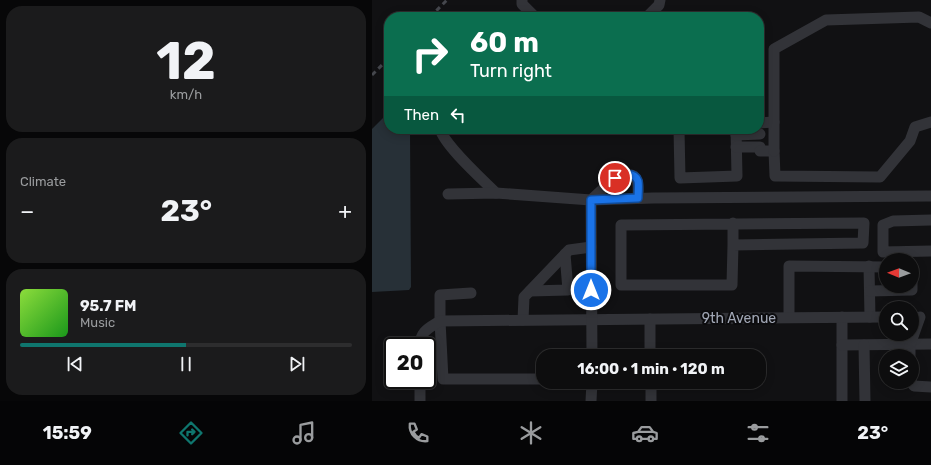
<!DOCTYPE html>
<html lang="en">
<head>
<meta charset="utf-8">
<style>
	body { margin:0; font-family:Rubik,sans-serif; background:#1b1b1c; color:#f1f3f6; height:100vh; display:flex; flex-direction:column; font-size:15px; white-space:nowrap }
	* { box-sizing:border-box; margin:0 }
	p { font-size:13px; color:#9a9c9e }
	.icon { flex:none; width:22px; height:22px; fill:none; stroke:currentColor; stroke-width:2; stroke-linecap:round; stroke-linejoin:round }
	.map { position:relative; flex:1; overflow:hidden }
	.side { display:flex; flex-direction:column; gap:6px; padding:6px; background:#070708; width:372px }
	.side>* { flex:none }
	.guide { position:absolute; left:12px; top:12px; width:380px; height:122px; border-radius:16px; box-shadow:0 2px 10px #0003,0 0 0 1px #2d2d2e; background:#0b6e4f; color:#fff; overflow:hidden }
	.needle { width:26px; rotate:271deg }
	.tools { position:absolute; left:507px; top:253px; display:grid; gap:8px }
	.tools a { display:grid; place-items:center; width:40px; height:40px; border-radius:50%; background:#0d0d0e; box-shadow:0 2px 10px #0003,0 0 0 1px #2d2d2e; font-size:20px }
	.speed { position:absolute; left:12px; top:337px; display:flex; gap:8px; font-size:20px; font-weight:700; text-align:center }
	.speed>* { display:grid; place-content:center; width:52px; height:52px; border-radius:50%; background:#0d0d0e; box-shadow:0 2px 10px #0003,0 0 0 1px #2d2d2e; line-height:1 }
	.speed .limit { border:2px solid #111; border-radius:6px; background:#fff; color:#111 }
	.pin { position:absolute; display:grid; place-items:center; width:34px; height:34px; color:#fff; margin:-17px; border:2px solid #fff; border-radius:50%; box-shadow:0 1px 4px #0007 }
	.me { position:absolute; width:44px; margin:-22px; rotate:0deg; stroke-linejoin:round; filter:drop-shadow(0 0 3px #0008) }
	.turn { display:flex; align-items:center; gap:14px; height:84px; padding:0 20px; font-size:18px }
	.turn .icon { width:52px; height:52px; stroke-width:2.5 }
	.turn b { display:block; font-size:28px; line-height:34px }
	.then { display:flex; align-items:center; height:38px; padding:0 20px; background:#0003; gap:8px; font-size:15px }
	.big { font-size:30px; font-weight:700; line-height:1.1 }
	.side .widget { flex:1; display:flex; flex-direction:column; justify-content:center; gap:6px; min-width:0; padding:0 14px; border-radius:16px; background:#1b1b1c }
	.side .dial { align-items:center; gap:0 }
	.dial b { font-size:52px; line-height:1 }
	.song { display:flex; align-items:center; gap:12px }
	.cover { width:48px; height:48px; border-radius:6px; background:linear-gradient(135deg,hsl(90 70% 55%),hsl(120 70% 35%)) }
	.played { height:4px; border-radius:2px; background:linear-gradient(90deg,#0f766e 50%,#2d2d2e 50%) }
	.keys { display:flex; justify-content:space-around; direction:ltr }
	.heat { display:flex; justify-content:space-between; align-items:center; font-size:22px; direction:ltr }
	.trip { position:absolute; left:164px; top:349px; width:230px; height:40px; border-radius:16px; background:#0d0d0e; box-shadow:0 2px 10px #0003,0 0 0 1px #2d2d2e; font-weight:700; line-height:40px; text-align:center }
	.menu { display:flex; height:64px; justify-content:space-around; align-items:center; background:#050506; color:#9a9c9e }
	.menu .icon { width:28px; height:28px }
	.menu .active { color:#0f766e }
	.menu b { font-size:18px; color:#f1f3f6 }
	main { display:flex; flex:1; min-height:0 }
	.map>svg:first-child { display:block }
</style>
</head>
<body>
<main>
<section class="side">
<div class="widget dial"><b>12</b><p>km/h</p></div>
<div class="widget"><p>Climate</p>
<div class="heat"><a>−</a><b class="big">23°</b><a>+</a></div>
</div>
<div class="widget">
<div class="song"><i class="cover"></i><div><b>95.7 FM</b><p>Music</p></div></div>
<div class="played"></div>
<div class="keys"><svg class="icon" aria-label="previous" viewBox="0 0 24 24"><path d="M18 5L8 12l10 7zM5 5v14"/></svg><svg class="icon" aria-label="pause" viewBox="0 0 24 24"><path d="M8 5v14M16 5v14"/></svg><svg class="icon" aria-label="next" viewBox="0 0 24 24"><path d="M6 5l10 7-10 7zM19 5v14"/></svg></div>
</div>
</section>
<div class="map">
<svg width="559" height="401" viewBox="0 0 559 401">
	<rect width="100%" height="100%" fill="#111113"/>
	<path fill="#273037" d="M17,112v17h21l1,158 -2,3 -37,2v-163z"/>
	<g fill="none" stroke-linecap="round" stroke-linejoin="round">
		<g stroke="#323338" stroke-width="11">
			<path d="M150,0v4l13,13"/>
			<path d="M275,17l12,-12 1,-5"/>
			<path d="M387,123l15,-1"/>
			<path d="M68,129c5,17 42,50 56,64"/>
			<path d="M307,129l1,49 57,-2 -1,-47"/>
			<path d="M364,135l24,-1"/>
			<path d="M364,147h24"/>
			<path d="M388,151h14l1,25 105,1 30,-36 5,-14 16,-5"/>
			<path d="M402,151v-102l52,-29 93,-3 12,6"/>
			<path d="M243,178c6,-3 19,-7 22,3 2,5 1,12 1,17"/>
			<path d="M76,194l48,-1 95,7 62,-2 278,-2"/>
			<path d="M559,220l-38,1 -10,4v27l48,-1"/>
			<path d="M361,245l-1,40h-111v-60l243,-2 -1,20 -130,2v-22"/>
			<path d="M497,266l1,51"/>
			<path d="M158,291l38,-1 -3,-36"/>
			<path d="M498,291l42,-1v-23"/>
			<path d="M99,293l-31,2v26l3,58h100"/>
			<path d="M417,317v-51l97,1"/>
			<path d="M470,317v84"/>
			<path d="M278,319v37"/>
			<path d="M151,320l1,-23 45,-47 22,-3"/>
			<path d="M470,345l89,-1"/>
			<path d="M492,345l1,56"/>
			<path d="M48,346c0,-15 9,-18 20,-25l446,-4"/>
			<path d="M220,356l-1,-156 13,-12"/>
			<path d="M538,356v-11l10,-28"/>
			<path d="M279,382v19"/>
			<path d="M539,382l3,4 17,1"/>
			<path d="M48,401v-21"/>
			<path d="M219,401l1,-19"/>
		</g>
		<g stroke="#45474d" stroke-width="3" stroke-dasharray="5 4" stroke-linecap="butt">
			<path d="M58,17l17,-17"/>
			<path d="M0,75l17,-17"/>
		</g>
	</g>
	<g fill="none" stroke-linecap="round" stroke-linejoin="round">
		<defs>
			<path id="route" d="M219,290v-90l47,-2c0,-5 1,-12 0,-17 -4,-10 -17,-6 -23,-3"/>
		</defs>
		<use href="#route" stroke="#114b97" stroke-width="10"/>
		<use href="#route" stroke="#1a73e8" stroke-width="7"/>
	</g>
	<g text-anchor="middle" stroke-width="4" stroke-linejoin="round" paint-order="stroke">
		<g font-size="14" fill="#a1a7b5" stroke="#0c0c0e">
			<text x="367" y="323">9th Avenue</text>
		</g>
	</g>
</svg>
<div class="tools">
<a><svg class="needle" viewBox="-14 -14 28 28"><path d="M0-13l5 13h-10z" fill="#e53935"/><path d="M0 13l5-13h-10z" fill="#9a9c9e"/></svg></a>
<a><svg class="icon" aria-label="search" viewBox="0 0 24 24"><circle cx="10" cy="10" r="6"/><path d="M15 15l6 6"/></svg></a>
<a><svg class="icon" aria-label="layers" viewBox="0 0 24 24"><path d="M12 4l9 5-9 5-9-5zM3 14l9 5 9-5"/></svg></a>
</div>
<div class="speed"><div class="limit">20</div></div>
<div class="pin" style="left:243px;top:178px;background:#d93025"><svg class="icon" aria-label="arrive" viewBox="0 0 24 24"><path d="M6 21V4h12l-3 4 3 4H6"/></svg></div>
<svg class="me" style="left:219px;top:290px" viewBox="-20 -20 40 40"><circle r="17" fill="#1a73e8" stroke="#fff" stroke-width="3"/><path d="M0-11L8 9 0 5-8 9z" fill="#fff"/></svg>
<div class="trip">16:00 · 1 min · 120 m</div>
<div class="guide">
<div class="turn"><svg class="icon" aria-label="right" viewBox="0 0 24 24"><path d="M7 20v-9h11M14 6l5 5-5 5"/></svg><div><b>60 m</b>Turn right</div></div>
<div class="then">Then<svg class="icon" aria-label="left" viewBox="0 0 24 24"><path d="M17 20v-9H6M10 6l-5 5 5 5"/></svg></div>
</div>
</div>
</main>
<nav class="menu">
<b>15:59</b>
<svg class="icon active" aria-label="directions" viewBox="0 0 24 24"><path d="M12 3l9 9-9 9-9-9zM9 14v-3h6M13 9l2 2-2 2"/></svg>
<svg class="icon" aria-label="music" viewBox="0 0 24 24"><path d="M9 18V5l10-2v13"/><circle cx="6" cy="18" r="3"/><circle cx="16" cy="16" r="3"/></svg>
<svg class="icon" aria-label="phone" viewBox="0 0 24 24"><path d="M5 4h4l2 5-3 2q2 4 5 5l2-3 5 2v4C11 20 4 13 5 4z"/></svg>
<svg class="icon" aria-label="climate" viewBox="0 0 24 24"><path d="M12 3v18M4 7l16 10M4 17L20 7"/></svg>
<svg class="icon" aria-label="car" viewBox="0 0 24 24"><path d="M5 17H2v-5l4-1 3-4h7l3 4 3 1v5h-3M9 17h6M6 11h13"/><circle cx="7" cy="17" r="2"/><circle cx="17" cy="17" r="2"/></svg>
<svg class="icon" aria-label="filters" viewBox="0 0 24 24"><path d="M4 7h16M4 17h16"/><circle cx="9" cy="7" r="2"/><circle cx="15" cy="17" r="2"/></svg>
<b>23°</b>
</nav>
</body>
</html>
